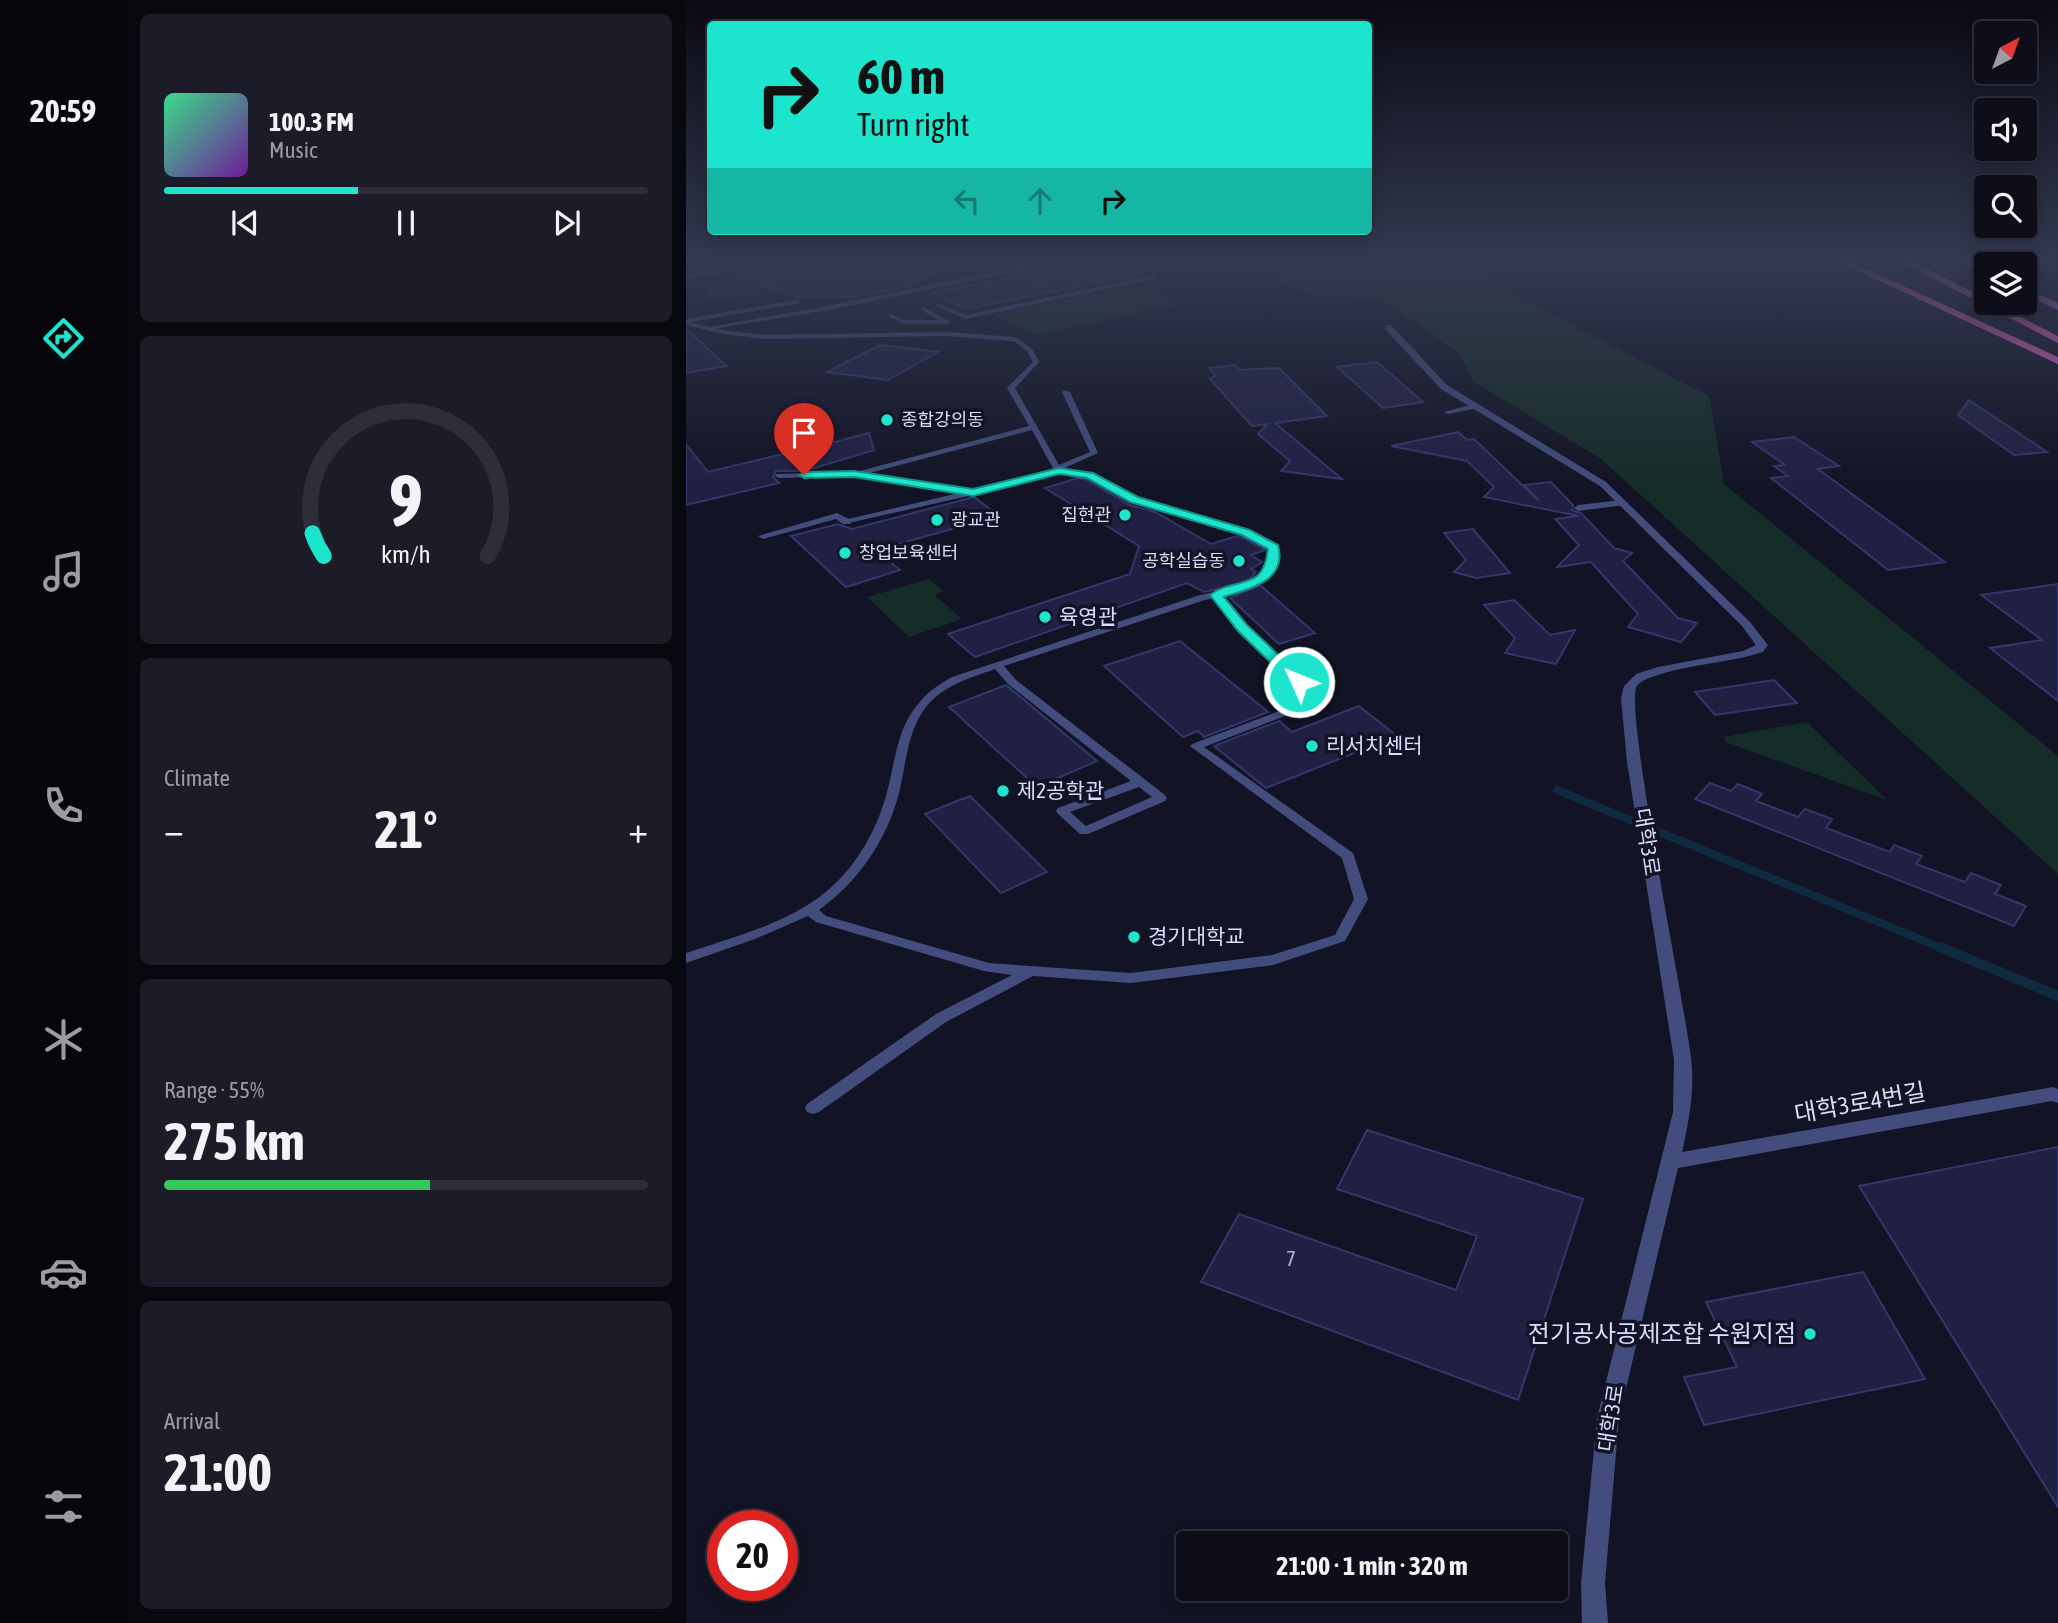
<!DOCTYPE html>
<html lang="en">
<head>
<meta charset="utf-8">
<style>
	body { margin:0; font-family:"Asap Condensed","Noto Sans KR",sans-serif; background:#1c1c28; color:#f1f3f6; height:100vh; display:flex; flex-direction:column; font-size:26px; white-space:nowrap }
	* { box-sizing:border-box; margin:0 }
	p { font-size:23px; color:#9b9ca3 }
	.icon { flex:none; width:38px; height:38px; fill:none; stroke:currentColor; stroke-width:2; stroke-linecap:round; stroke-linejoin:round }
	.map { position:relative; flex:1; overflow:hidden }
	.details { display:flex; flex-direction:column; gap:14px; padding:14px; background:#08080f; width:560px }
	.details>* { flex:none }
	.hud { position:absolute; left:21px; top:21px; width:665px; height:214px; border-radius:7px; box-shadow:0 4px 18px #0003,0 0 0 2px #2e2e3a; background:#1ce4cd; color:#111; overflow:hidden }
	.needle { width:46px; rotate:41deg }
	.fabs { position:absolute; left:1288px; top:21px; display:grid; gap:14px }
	.fabs a { display:grid; place-items:center; width:63px; height:63px; border-radius:7px; background:#0e0e1b; box-shadow:0 4px 18px #0003,0 0 0 2px #2e2e3a; font-size:35px }
	.speed { position:absolute; left:21px; top:1510px; display:flex; gap:14px; font-size:35px; font-weight:700; text-align:center }
	.speed>* { display:grid; place-content:center; width:91px; height:91px; border-radius:50%; background:#0e0e1b; box-shadow:0 4px 18px #0003,0 0 0 2px #2e2e3a; line-height:1 }
	.speed .limit { border:10px solid #d22; background:#fff; color:#111 }
	.pin { position:absolute; display:grid; place-items:center; width:60px; height:60px; color:#fff; margin:-72px -30px; border-radius:50% 50% 50% 0; rotate:-45deg; box-shadow:0 0 7px #0007 }
	.pin .icon { rotate:45deg }
	.me { position:absolute; width:77px; margin:-38px; rotate:314deg; stroke-linejoin:round; filter:drop-shadow(0 0 5px #0008) }
	.turn { display:flex; align-items:center; gap:24px; height:147px; padding:0 35px; font-size:32px }
	.turn .icon { width:91px; height:91px; stroke-width:2.5 }
	.turn b { display:block; font-size:49px; line-height:60px }
	.lanes { display:flex; align-items:center; height:66px; padding:0 35px; background:#0003; justify-content:center; gap:35px; direction:ltr }
	.lanes .off { opacity:.35 }
	.big { font-size:52px; font-weight:700; line-height:1.1 }
	.details .widget { flex:1; display:flex; flex-direction:column; justify-content:center; gap:10px; min-width:0; padding:0 24px; border-radius:10px; background:#1c1c28 }
	.details .dial { align-items:center; gap:0 }
	.dial svg { height:182px; overflow:visible; fill:none; stroke:#2e2e3a; stroke-width:7; stroke-linecap:round; text-anchor:middle }
	.dial text { fill:#f1f3f6; stroke:none }
	.song { display:flex; align-items:center; gap:21px }
	.cover { width:84px; height:84px; border-radius:10px; background:linear-gradient(135deg,hsl(150 70% 55%),hsl(280 70% 35%)) }
	.played { height:7px; border-radius:4px; background:linear-gradient(90deg,#1ce4cd 40%,#2e2e3a 40%) }
	.keys { display:flex; justify-content:space-around; direction:ltr }
	.heat { display:flex; justify-content:space-between; align-items:center; font-size:38px; direction:ltr }
	.charge { height:10px; border-radius:5px; background:linear-gradient(90deg,#34c759 55%,#2e2e3a 0) }
	.trip { position:absolute; left:490px; top:1531px; width:392px; height:70px; border-radius:7px; background:#0e0e1b; box-shadow:0 4px 18px #0003,0 0 0 2px #2e2e3a; font-weight:700; line-height:70px; text-align:center }
	main { display:flex; flex:1; min-height:0 }
	.tab-bar { display:flex; flex-direction:column; width:126px; justify-content:space-around; align-items:center; background:#06060b; color:#9b9ca3 }
	.tab-bar .icon { width:49px; height:49px }
	.tab-bar .current { color:#1ce4cd }
	.tab-bar b { font-size:32px; color:#f1f3f6 }
	.map>svg:first-child { display:block }
</style>
</head>
<body>
<main>
<nav class="tab-bar">
<b>20:59</b>
<svg class="icon current" aria-label="directions" viewBox="0 0 24 24"><path d="M12 3l9 9-9 9-9-9zM9 14v-3h6M13 9l2 2-2 2"/></svg>
<svg class="icon" aria-label="music" viewBox="0 0 24 24"><path d="M9 18V5l10-2v13"/><circle cx="6" cy="18" r="3"/><circle cx="16" cy="16" r="3"/></svg>
<svg class="icon" aria-label="phone" viewBox="0 0 24 24"><path d="M5 4h4l2 5-3 2q2 4 5 5l2-3 5 2v4C11 20 4 13 5 4z"/></svg>
<svg class="icon" aria-label="climate" viewBox="0 0 24 24"><path d="M12 3v18M4 7l16 10M4 17L20 7"/></svg>
<svg class="icon" aria-label="car" viewBox="0 0 24 24"><path d="M5 17H2v-5l4-1 3-4h7l3 4 3 1v5h-3M9 17h6M6 11h13"/><circle cx="7" cy="17" r="2"/><circle cx="17" cy="17" r="2"/></svg>
<svg class="icon" aria-label="filters" viewBox="0 0 24 24"><path d="M4 7h16M4 17h16"/><circle cx="9" cy="7" r="2"/><circle cx="15" cy="17" r="2"/></svg>
</nav>
<section class="details">
<div class="widget">
<div class="song"><i class="cover"></i><div><b>100.3 FM</b><p>Music</p></div></div>
<div class="played"></div>
<div class="keys"><svg class="icon" aria-label="previous" viewBox="0 0 24 24"><path d="M18 5L8 12l10 7zM5 5v14"/></svg><svg class="icon" aria-label="pause" viewBox="0 0 24 24"><path d="M8 5v14M16 5v14"/></svg><svg class="icon" aria-label="next" viewBox="0 0 24 24"><path d="M6 5l10 7-10 7zM19 5v14"/></svg></div>
</div>
<div class="widget dial"><svg viewBox="0 0 100 80">
<path d="M14 69A42 42 0 1 1 86 69"/>
<path d="M14 69A42 42 0 0 1 9 59" stroke="#1ce4cd"/>
<text x="50" y="56" font-size="32" font-weight="700">9</text>
<text x="50" y="72" font-size="11">km/h</text>
</svg></div>
<div class="widget"><p>Climate</p>
<div class="heat"><a>−</a><b class="big">21°</b><a>+</a></div>
</div>
<div class="widget"><p>Range · 55%</p><b class="big">275 km</b><div class="charge"></div></div>
<div class="widget"><p>Arrival</p><b class="big">21:00</b></div>
</section>
<div class="map">
<svg width="1372" height="1623" viewBox="0 0 1372 1623">
	<rect width="100%" height="100%" fill="#121324"/>
	<g fill="#152d28">
		<path d="M118,261h20l-42,11 -16,14 -38,-12z"/>
		<path d="M571,261h205l92,55 155,80 15,88 334,272v118l-458,-416 -126,-76 -16,-30 -76,-53 -69,-4 -31,-13z"/>
		<path d="M21,278h3l55,15 -58,9z"/>
		<path d="M451,285l44,18 -146,32 -41,-21z"/>
		<path d="M243,579l14,12 -8,4 27,24 -53,18 -42,-40z"/>
		<path d="M1121,722l80,78 -159,-57 -5,-6z"/>
	</g>
	<g fill="none" stroke-linecap="round" stroke-linejoin="round">
		<path stroke="#102b3f" stroke-width="8" d="M871,790l387,159"/>
		<path stroke="#102b3f" stroke-width="10" d="M1254,947l118,49"/>
	</g>
	<g fill="#202043" stroke="#35366c" stroke-width="2">
		<path d="M146,261h73l33,9 -33,17 -54,10 -55,-1 -36,-11 37,-16z"/>
		<path d="M407,261h59l1,10 -188,38 -32,-16 84,-17 24,10 4,-7 -12,-6z"/>
		<path d="M0,328l40,38 -40,7z"/>
		<path d="M194,345l58,7 -50,28 -61,-8z"/>
		<path d="M691,362l46,40 -40,6 -46,-41z"/>
		<path d="M549,365l4,5 40,-2 48,48 -52,7 67,56 -61,-8 9,-10 -32,-27 9,-10 -15,2 -42,-47 5,-3 -6,-8z"/>
		<path d="M1283,400l78,52 -33,3 -56,-40z"/>
		<path d="M131,432l18,10 34,-9 5,17 -70,21h-28l-3,6 6,6 -93,22v-61l22,28 91,-22 -15,-9z"/>
		<path d="M772,432l9,8 7,-1 65,62 -15,-16 27,-3 22,23 -1,5 9,3 33,35 18,5 -9,8 55,57 19,5 -16,19 -53,-15 10,-13 -47,-52 -34,5 22,-22 -24,-26 24,-3 -95,-19 10,-10 -27,-26 -76,-15z"/>
		<path d="M1108,437l45,29 -21,3 127,93 -57,8 -117,-92 17,-2 -14,-10 11,-1 -33,-23z"/>
		<path d="M392,478l9,2 43,25 25,7 56,32 26,-8 5,1 23,13 -14,5 11,7 -11,7 5,3 -5,6 -17,8 -30,6 -17,-9 -212,74 -27,-23 182,-60 9,-28 -94,-58z"/>
		<path d="M288,497l25,19 -123,34 24,20 -54,17 -55,-51 47,-12 14,5z"/>
		<path d="M787,529l37,44 -34,5 -22,-6 12,-12 -22,-27z"/>
		<path d="M1372,584v117l-68,-53 52,-8 -61,-45z"/>
		<path d="M574,585l55,48 -36,11 -49,-46z"/>
		<path d="M828,600l36,35 25,-5 -19,34 -51,-11 10,-15 -31,-33z"/>
		<path d="M494,641l88,71 -64,25 -6,-6 -15,6 -79,-71z"/>
		<path d="M1088,680l23,23 -82,12 -20,-23z"/>
		<path d="M320,685l23,19 68,57 -60,26 -88,-80z"/>
		<path d="M673,706l38,30 -131,52 -52,-42 65,-25 13,11z"/>
		<path d="M1024,783l21,8 7,-7 24,10 -6,7 42,16 7,-8 27,10 -6,9 64,24 4,-7 28,11 -6,8 49,18 6,-9 30,12 -6,9 31,12 -12,20 -319,-127z"/>
		<path d="M284,796l77,76 -46,21 -76,-79z"/>
		<path d="M681,1130l216,69 -65,201 -317,-118 38,-68 217,76 21,-54 -140,-47z"/>
		<path d="M1372,1147v360l-199,-321z"/>
		<path d="M1177,1272l62,107 -221,46 -20,-48 53,-10 -31,-65z"/>
	</g>
	<g fill="none" stroke-linecap="round" stroke-linejoin="round">
		<g fill="#424d7e" fill-rule="evenodd">
			<path d="M86,261h15l-101,18v-4z"/>
			<path d="M112,300l2,3 -110,19 33,8 42,5 180,-3 71,5 16,12 7,13 -24,26 44,77 31,-13 -28,-60 1,-2 7,2 28,61 -36,16 31,4 44,25 112,33 28,15c3,32 -28,46 -54,51l23,29 77,74 -1,2 -118,45 149,106 15,46 -23,42 -72,24 -142,18 -98,-7 -87,46 -127,90 -6,2 -6,-2 -2,-4 2,-4 129,-90 76,-39 -28,-4 -168,-49 -8,-6 -53,23 -69,24v-10c48,-16 101,-29 141,-62 29,-24 51,-63 60,-99 8,-30 10,-65 32,-89 9,-12 21,-19 33,-26l248,-82c34,-7 60,-5 69,-46l-26,-14 -112,-33 -43,-25 -29,-4 -86,22 -129,29v-4l115,-27 -105,-17 -75,2 -4,-2 1,-2 80,-2 173,-46 -22,-38 26,-26 -6,-11 -13,-10 -69,-5 -180,3 -42,-5 -37,-9v-6zM346,430l22,40 -81,20 -107,-16zM528,598l24,32 73,69 -119,45 -2,2 152,112 12,41 -19,36 -63,20 -141,18 -142,-10 -163,-47 -7,-6c39,-28 68,-70 80,-117 7,-28 8,-62 27,-86 18,-22 44,-29 69,-38l13,15 123,97 -73,27 -2,3 2,3 22,20h8l77,-33 2,-3 -2,-3 -149,-115 -12,-14 201,-66zM453,787l13,10 -66,29 -16,-14z"/>
			<path d="M237,307l28,15 -3,2h-44l-16,-8 3,-2 14,6h34l-18,-10z"/>
			<path d="M788,404l4,2 -1,2 -29,6 -4,-2z"/>
			<path d="M936,500l4,3 -1,2 -47,6 -4,-3 4,-3z"/>
		</g>
		<g fill="#424d7e" fill-rule="evenodd">
			<path d="M360,261h14l-39,9 21,10 -2,3 -26,-11 -181,37 -125,21 -4,-2 129,-23z"/>
			<path d="M469,275l2,3 -192,41 -30,-14 5,-1 26,11z"/>
			<path d="M151,513l14,7v4h-8l-7,-5 -73,20 -5,-3z"/>
		</g>
		<path fill="#424d7e" fill-rule="evenodd" d="M699,325h6l56,60 159,97 144,140 18,23 -5,7 -14,4c-22,6 -100,14 -112,30 -14,19 49,324 54,372 4,32 -2,63 -9,94l371,-65 5,2v14l-6,-2 -374,67 -59,250 -14,165 3,40h-26l-1,-40 16,-165 76,-306 1,-52 -47,-298 -6,-64 3,-12 12,-12 22,-7 85,-16 13,-6 -14,-19 -142,-140 -159,-97 -56,-60z"/>
		<g fill="#c768d8" fill-rule="evenodd">
			<path d="M1273,261h12l15,8v6z"/>
			<path d="M1339,288l33,15v7l-33,-16z"/>
		</g>
		<g fill="#ec63c2" fill-rule="evenodd">
			<path d="M1151,261h12l209,96v7z"/>
			<path d="M1214,261h12l74,38v4h7l65,33v7z"/>
		</g>
	</g>
	<linearGradient id="sky" x2="0" y2="1"><stop stop-color="#0a0a14"/><stop offset="0.53" stop-color="#333950"/><stop offset="1" stop-color="#333950" stop-opacity="0"/></linearGradient>
	<rect width="1372" height="489" fill="url(#sky)"/>
	<path fill="#1ce4cd" stroke="#129485" stroke-width="2" d="M373,468l34,5 45,24 112,33 28,15c10,36 -29,44 -54,52l23,28 57,54v6h-10l-56,-54 -28,-36c26,-20 53,-1 58,-46l-26,-14 -112,-33 -43,-24 -28,-4 -86,22 -119,-19 -50,1 -5,-3 5,-3 50,-1 119,18z"/>
	<g fill="#1ce4cd" stroke="#121324" stroke-width="2.5">
		<circle cx="201" cy="420" r="7"/>
		<circle cx="439" cy="515" r="7"/>
		<circle cx="251" cy="520" r="7"/>
		<circle cx="159" cy="553" r="7"/>
		<circle cx="553" cy="561" r="7"/>
		<circle cx="359" cy="617" r="7"/>
		<circle cx="626" cy="746" r="7"/>
		<circle cx="317" cy="791" r="7"/>
		<circle cx="448" cy="937" r="7"/>
		<circle cx="1124" cy="1334" r="7"/>
	</g>
	<g text-anchor="middle" stroke-width="7" stroke-linejoin="round" paint-order="stroke">
		<g font-size="18" fill="#d9ddfb" stroke="#121324" text-anchor="start">
			<text x="215" y="426">종합강의동</text>
			<text x="425" y="521" text-anchor="end">집현관</text>
			<text x="265" y="526">광교관</text>
			<text x="173" y="559">창업보육센터</text>
			<text x="539" y="567" text-anchor="end">공학실습동</text>
		</g>
		<g font-size="21" fill="#d9ddfb" stroke="#121324" text-anchor="start">
			<text x="373" y="624">육영관</text>
			<text x="640" y="753">리서치센터</text>
			<text x="331" y="798">제2공학관</text>
			<text x="462" y="944">경기대학교</text>
		</g>
		<g font-size="21" fill="#d9ddfb" stroke="#121324">
			<text transform="translate(961 842) rotate(81)" y="7">대학3로</text>
			<text transform="translate(925 1418) rotate(-81)" y="7">대학3로</text>
		</g>
		<g font-size="21" fill="#abaecd">
			<text x="605" y="1266">7</text>
		</g>
		<g font-size="24" fill="#d9ddfb" stroke="#121324">
			<text transform="translate(1174 1103) rotate(-10)" y="8">대학3로4번길</text>
		</g>
		<g font-size="24" fill="#d9ddfb" stroke="#121324" text-anchor="end">
			<text x="1110" y="1342">전기공사공제조합 수원지점</text>
		</g>
	</g>
</svg>
<div class="fabs">
<a><svg class="needle" viewBox="-14 -14 28 28"><path d="M0-13l5 13h-10z" fill="#e53935"/><path d="M0 13l5-13h-10z" fill="#9b9ca3"/></svg></a>
<a><svg class="icon" aria-label="sound" viewBox="0 0 24 24"><path d="M4 9h4l5-4v14l-5-4H4zM17 9q2 3 0 6"/></svg></a>
<a><svg class="icon" aria-label="search" viewBox="0 0 24 24"><circle cx="10" cy="10" r="6"/><path d="M15 15l6 6"/></svg></a>
<a><svg class="icon" aria-label="layers" viewBox="0 0 24 24"><path d="M12 4l9 5-9 5-9-5zM3 14l9 5 9-5"/></svg></a>
</div>
<div class="speed"><div class="limit">20</div></div>
<div class="pin" style="left:118px;top:475px;background:#d93025"><svg class="icon" aria-label="arrive" viewBox="0 0 24 24"><path d="M6 21V4h12l-3 4 3 4H6"/></svg></div>
<svg class="me" style="left:613px;top:682px" viewBox="-20 -20 40 40"><circle r="17" fill="#1ce4cd" stroke="#fff" stroke-width="3"/><path d="M0-11L8 9 0 5-8 9z" fill="#fff"/></svg>
<div class="trip">21:00 · 1 min · 320 m</div>
<div class="hud">
<div class="turn"><svg class="icon" aria-label="right" viewBox="0 0 24 24"><path d="M7 20v-9h11M14 6l5 5-5 5"/></svg><div><b>60 m</b>Turn right</div></div>
<div class="lanes"><svg class="icon off" aria-label="left" viewBox="0 0 24 24"><path d="M17 20v-9H6M10 6l-5 5 5 5"/></svg><svg class="icon off" aria-label="ahead" viewBox="0 0 24 24"><path d="M12 20V5M6 11l6-6 6 6"/></svg><svg class="icon" aria-label="right" viewBox="0 0 24 24"><path d="M7 20v-9h11M14 6l5 5-5 5"/></svg></div>
</div>
</div>
</main>
</body>
</html>
